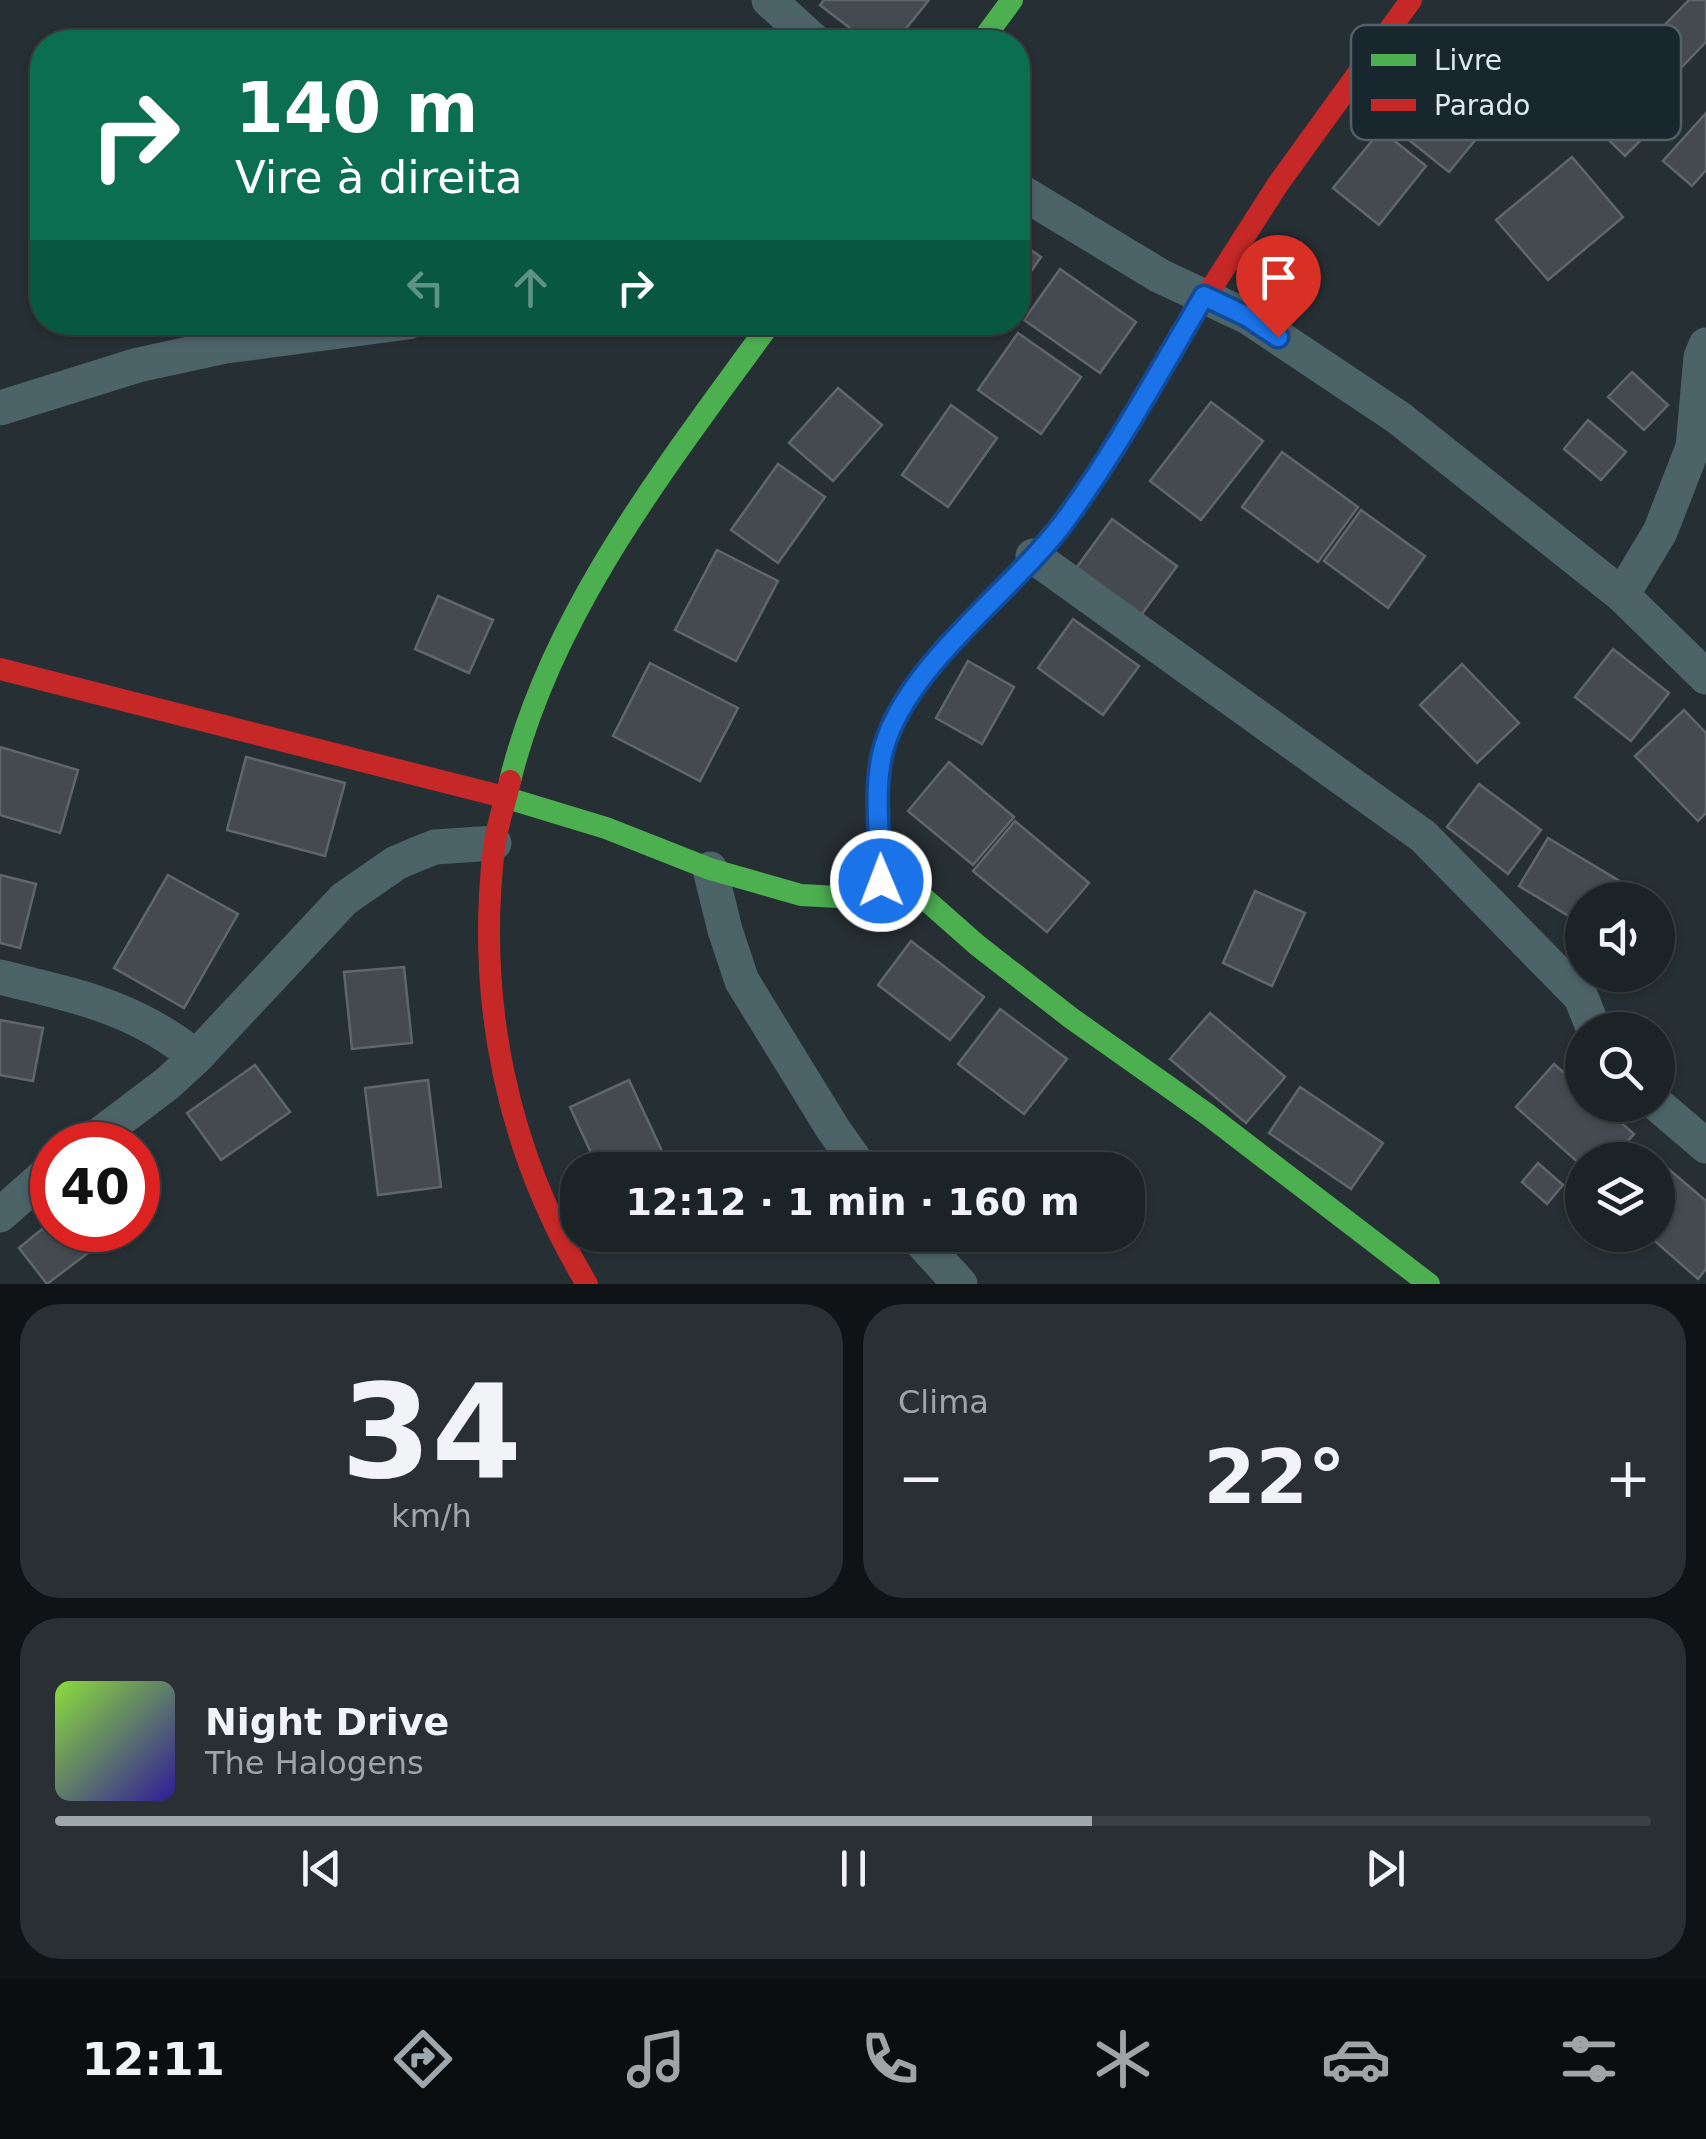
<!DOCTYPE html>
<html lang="pt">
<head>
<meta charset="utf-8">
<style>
	body { margin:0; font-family:"DejaVu Sans",sans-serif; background:#292f32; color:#f1f3f6; height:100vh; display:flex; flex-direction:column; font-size:38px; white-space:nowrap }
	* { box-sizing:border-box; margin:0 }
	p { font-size:32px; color:#a0a4a7 }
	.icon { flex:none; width:55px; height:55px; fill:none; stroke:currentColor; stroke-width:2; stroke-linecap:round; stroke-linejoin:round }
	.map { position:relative; height:1284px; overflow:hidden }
	.drawer { display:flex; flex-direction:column; gap:20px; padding:20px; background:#0f1315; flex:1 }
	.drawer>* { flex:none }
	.top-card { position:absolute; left:30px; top:30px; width:1000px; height:305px; border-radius:40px; box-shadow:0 2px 8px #0004,0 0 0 2px #3a4043; background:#0b6e4f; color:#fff; overflow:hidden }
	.tools { position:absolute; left:1565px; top:882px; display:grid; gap:20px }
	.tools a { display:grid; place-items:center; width:110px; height:110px; border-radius:50%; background:#1c2326; box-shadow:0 2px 8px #0004,0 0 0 2px #3a4043; font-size:50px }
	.speed { position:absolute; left:30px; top:1122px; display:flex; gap:20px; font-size:50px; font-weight:700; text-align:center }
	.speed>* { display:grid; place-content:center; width:130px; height:130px; border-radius:50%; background:#1c2326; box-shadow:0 2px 8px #0004,0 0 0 2px #3a4043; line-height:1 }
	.speed .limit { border:15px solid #d22; background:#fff; color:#111 }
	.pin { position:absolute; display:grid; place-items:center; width:85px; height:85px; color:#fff; margin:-102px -42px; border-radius:50% 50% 50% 0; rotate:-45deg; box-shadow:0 0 10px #0007 }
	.pin .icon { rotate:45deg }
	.me { position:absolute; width:110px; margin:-55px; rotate:359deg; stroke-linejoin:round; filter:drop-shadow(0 0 8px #0008) }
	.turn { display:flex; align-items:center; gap:35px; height:210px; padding:0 40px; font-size:45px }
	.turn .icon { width:130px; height:130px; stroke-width:2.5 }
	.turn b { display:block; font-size:70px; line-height:85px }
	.lanes { display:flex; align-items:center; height:95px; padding:0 40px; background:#0003; justify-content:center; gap:50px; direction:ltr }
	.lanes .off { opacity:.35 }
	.big { font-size:75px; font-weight:600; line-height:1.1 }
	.drawer .widget { flex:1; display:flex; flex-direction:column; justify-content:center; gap:15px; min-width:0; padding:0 35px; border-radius:40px; background:#292f32 }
	.drawer .dial { align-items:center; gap:0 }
	.dial b { font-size:130px; line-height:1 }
	.song { display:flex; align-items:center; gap:30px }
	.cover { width:120px; height:120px; border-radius:15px; background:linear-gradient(135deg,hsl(90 70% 55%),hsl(250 70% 35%)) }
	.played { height:10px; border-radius:5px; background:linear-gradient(90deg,#9ea7ac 65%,#3a4043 65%) }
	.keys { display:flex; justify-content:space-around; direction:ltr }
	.heat { display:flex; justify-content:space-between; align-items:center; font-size:55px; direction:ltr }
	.drawer .tiles { flex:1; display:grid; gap:20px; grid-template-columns:1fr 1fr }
	.widget:last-child { grid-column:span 2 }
	.trip { position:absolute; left:560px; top:1152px; width:585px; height:100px; border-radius:40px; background:#1c2326; box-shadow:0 2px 8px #0004,0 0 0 2px #3a4043; font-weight:600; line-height:100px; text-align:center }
	.menu { display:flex; height:160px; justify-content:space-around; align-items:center; background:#0b0e0f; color:#a0a4a7 }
	.menu .icon { width:70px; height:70px }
	.menu .active { color:#9ea7ac }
	.menu b { font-size:45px; color:#f1f3f6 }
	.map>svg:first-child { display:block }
</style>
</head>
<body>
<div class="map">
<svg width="1706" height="1284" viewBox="0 0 1706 1284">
	<rect width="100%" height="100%" fill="#262f33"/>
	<g fill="#444a4f" stroke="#60666b" stroke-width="2.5">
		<path d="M824,0h105l-34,42h-27l-48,-37z"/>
		<path d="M1689,0h17v42l-54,56 -30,-29z"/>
		<path d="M1454,55l55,44 -60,73 -55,-44z"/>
		<path d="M1597,84l15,14 7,-7 36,35 -30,30 -50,-49z"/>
		<path d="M1706,113v57l-14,16 -29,-25z"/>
		<path d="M1381,130l45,36 -47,59 -46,-37z"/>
		<path d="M1572,157l51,60 -75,63 -52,-60z"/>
		<path d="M1018,241l23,16 -23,33z"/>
		<path d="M1060,269l76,53 -36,51 -76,-53z"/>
		<path d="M1018,333l63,44 -40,57 -63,-44z"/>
		<path d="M1632,372l36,33 -24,25 -36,-33z"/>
		<path d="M838,388l44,37 -49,56 -44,-38z"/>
		<path d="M1211,402l52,39 -62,79 -51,-39z"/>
		<path d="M951,405l46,33 -49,69 -46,-32z"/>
		<path d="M1588,420l38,32 -25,28 -37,-31z"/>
		<path d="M1282,452l76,55 -40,55 -76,-55z"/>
		<path d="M778,464l47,33 -47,66 -47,-33z"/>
		<path d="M1361,510l64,46 -37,52 -64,-47z"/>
		<path d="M1112,519l65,47 -38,52 -65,-47z"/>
		<path d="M717,550l61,31 -42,80 -61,-31z"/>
		<path d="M438,596l55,24 -24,53 -54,-24z"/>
		<path d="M1073,619l66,47 -36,49 -65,-47z"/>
		<path d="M1613,649l56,44 -38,48 -56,-44z"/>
		<path d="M968,661l46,26 -32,57 -46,-26z"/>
		<path d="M650,663l88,45 -38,73 -87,-45z"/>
		<path d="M1462,664l57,59 -42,40 -57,-58z"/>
		<path d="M1684,710l22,23v80l-8,8 -63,-65z"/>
		<path d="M0,747l78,23 -18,63 -60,-18z"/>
		<path d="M246,757l99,26 -20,73 -98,-26z"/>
		<path d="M949,762l65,55 -41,48 -65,-54z"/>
		<path d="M1479,784l62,46 -33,44 -61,-47z"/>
		<path d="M1015,821l74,62 -42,49 -74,-61z"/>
		<path d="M1548,838l70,42 -12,20h-24v24l-63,-38z"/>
		<path d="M0,875l36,9 -16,64 -20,-5z"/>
		<path d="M168,875l70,39 -54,94 -70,-40z"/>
		<path d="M1255,891l50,22 -33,73 -49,-23z"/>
		<path d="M911,941l73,56 -34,43 -72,-55z"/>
		<path d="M404,967l8,76 -60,6 -8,-77z"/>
		<path d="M1000,1009l67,50 -43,55 -66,-50z"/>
		<path d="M1210,1013l75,64 -39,46 -76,-64z"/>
		<path d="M0,1020l43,8 -10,53 -33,-6z"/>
		<path d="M1554,1064l28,25v16h19l33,29 -23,26h-29v6l-66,-59z"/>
		<path d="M255,1065l35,47 -69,48 -34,-47z"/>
		<path d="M428,1080l13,107 -63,8 -13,-107z"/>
		<path d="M629,1080l38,82 -17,8h-51l-29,-63z"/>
		<path d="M1300,1087l83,56 -32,46 -82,-56z"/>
		<path d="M1538,1163l25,22 -16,19 -25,-22z"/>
		<path d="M1665,1166l41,35v68l-8,10 -50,-44h10v-60z"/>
		<path d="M52,1221v9h66l-71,54 -28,-36z"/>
	</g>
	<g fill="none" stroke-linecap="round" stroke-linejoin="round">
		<g stroke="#4c6368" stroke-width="35">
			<path d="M769,0l46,42"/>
			<path d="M1018,190l142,86 88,41 151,101 223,177 84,82"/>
			<path d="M0,408l138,-43 88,-19 182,-24"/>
			<path d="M1033,556l390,280 158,161 13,33"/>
			<path d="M1622,595l38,-63 33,-85 8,-90 5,-12"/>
			<path d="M710,869l15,61 17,51 91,148 29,41"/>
			<path d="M0,977c76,19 133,29 196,80l148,-158 52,-36 21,-9 18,-7 59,-4"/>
			<path d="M1658,1105l48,41"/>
			<path d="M86,1145l82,-62 28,-26"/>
			<path d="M0,1215l52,-46"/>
			<path d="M915,1235l45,49"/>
		</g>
		<g stroke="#4caf50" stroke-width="22">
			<path d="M981,42l31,-42"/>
			<path d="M510,781c42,-172 160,-319 261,-459"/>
			<path d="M504,797l102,31 104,41 91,26 37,2 43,-16 19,1 17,10 60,53 94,73 136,96 222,170"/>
			<path d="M881,881c-2,-47 -11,-99 7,-144 30,-76 100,-129 153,-189 49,-55 85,-121 122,-184"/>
		</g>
		<g stroke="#c62828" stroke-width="22">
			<path d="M1163,364l115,-180 133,-184"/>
			<path d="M0,669l504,128"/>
			<path d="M510,781c-5,22 -13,44 -16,67 -18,153 13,304 93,436"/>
		</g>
	</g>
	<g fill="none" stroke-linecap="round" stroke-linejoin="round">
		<defs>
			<path id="route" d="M881,881c-1,-45 -10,-101 6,-143 29,-80 126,-148 177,-216 52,-71 95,-150 140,-226l44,21 30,20"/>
		</defs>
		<use href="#route" stroke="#114b97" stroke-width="25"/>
		<use href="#route" stroke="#1a73e8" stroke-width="18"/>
	</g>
	<rect x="1351" y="25" width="330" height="115" rx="15" fill="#18262e" stroke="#546067" stroke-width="2.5"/>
	<rect x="1371" y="54" width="45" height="12" fill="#4caf50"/>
	<rect x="1371" y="99" width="45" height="12" fill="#c62828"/>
	<g font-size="28" fill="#dfe8ed">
		<text x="1434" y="70">Livre</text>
		<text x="1434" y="115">Parado</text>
	</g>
</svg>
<div class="tools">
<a><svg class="icon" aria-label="sound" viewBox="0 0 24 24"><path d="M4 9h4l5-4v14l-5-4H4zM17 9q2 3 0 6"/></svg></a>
<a><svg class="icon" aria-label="search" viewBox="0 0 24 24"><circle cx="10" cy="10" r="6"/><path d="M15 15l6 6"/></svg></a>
<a><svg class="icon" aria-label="layers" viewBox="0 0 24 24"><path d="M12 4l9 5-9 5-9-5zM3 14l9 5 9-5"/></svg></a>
</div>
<div class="speed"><div class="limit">40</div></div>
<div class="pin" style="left:1278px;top:337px;background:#d93025"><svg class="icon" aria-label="arrive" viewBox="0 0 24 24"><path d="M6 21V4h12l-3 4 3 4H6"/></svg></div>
<svg class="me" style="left:881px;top:881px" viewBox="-20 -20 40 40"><circle r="17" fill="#1a73e8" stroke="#fff" stroke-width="3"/><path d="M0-11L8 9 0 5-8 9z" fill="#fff"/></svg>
<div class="trip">12:12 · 1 min · 160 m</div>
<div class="top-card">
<div class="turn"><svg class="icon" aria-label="right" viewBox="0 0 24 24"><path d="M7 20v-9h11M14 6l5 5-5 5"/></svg><div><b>140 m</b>Vire à direita</div></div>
<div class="lanes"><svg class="icon off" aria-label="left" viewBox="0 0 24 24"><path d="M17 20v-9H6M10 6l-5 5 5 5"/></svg><svg class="icon off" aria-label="ahead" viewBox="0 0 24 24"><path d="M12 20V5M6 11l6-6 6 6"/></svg><svg class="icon" aria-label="right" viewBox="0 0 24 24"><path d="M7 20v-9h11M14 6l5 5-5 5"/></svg></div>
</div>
</div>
<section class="drawer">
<div class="tiles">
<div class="widget dial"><b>34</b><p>km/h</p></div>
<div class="widget"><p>Clima</p>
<div class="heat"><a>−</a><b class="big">22°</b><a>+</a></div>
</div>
<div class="widget">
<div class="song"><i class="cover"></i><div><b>Night Drive</b><p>The Halogens</p></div></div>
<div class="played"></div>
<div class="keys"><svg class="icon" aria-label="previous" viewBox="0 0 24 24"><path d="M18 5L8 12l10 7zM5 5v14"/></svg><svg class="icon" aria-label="pause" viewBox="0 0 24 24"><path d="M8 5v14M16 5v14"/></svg><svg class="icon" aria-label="next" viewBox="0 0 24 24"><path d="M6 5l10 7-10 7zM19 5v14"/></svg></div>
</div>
</div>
</section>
<nav class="menu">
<b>12:11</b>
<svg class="icon active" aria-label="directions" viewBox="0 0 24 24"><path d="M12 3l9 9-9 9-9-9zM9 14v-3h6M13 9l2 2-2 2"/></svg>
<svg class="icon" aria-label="music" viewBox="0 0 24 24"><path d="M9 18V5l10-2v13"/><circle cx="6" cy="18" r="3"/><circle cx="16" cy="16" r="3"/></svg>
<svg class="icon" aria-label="phone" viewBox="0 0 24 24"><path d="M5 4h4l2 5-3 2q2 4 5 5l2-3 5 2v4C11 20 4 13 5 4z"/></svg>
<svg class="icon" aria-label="climate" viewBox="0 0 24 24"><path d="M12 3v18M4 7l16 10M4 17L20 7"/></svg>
<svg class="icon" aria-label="car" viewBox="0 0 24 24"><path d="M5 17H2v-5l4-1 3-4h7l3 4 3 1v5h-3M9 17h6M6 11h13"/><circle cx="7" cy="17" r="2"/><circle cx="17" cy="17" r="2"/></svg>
<svg class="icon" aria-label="filters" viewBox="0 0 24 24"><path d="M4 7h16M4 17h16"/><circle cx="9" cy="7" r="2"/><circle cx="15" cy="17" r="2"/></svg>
</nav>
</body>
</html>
